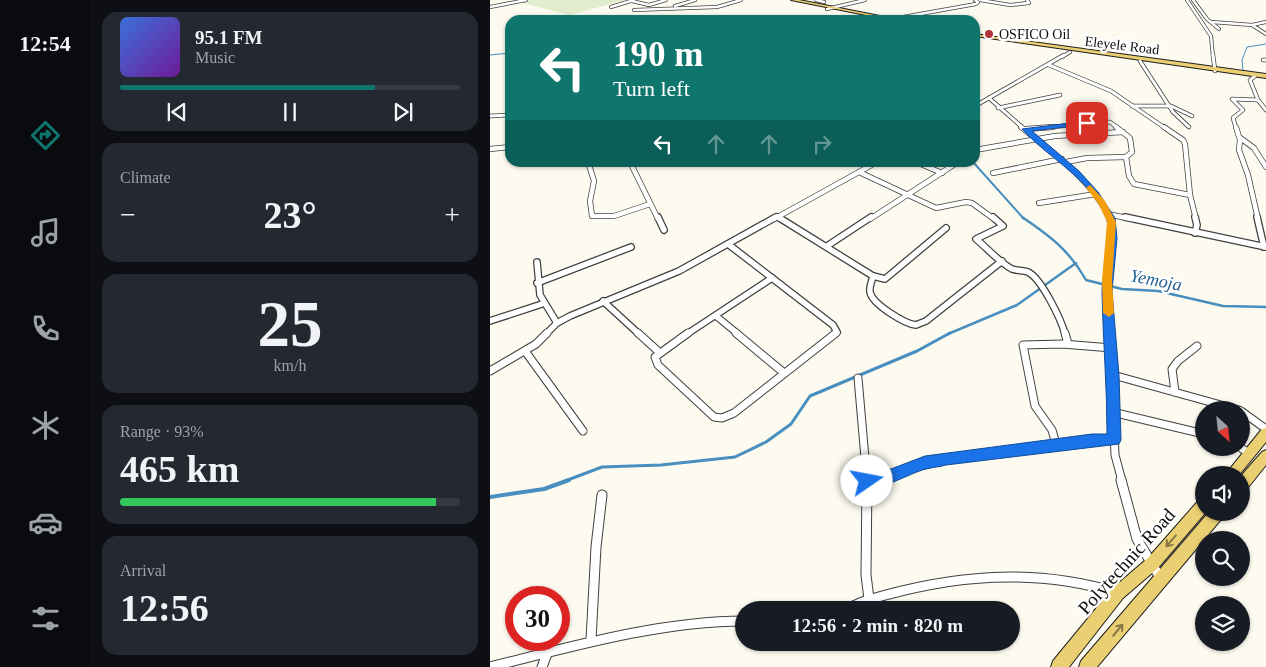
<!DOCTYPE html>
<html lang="en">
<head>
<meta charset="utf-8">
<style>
	body { margin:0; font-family:Georgia,serif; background:#242831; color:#f1f3f6; height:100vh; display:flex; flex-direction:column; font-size:19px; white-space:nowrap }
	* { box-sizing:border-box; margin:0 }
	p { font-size:16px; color:#9ea1a6 }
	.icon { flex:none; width:28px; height:28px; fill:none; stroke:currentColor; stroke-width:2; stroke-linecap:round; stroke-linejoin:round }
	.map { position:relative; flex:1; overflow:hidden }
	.panel { display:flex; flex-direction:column; gap:12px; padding:12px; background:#0d0f14; width:400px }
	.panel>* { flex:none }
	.guide { position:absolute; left:15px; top:15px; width:475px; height:152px; border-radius:15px; box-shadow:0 1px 4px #0004; background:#0f766e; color:#fff; overflow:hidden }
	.needle { width:32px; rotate:153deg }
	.controls { position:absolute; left:705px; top:401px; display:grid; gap:10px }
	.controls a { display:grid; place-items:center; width:55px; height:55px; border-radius:50%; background:#171b24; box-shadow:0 1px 4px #0004; font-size:25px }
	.speed { position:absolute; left:15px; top:586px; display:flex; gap:10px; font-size:25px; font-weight:700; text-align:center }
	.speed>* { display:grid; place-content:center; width:65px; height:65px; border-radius:50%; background:#171b24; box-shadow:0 1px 4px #0004; line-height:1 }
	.speed .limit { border:8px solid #d22; background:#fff; color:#111 }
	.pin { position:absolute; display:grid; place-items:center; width:42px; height:42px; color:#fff; margin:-21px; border-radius:10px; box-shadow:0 2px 8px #0006 }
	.me { position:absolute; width:55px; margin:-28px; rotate:78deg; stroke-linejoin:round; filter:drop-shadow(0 0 4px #0008) }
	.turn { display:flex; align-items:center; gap:18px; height:105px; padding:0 25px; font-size:22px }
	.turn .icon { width:65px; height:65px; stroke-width:2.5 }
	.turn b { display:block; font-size:35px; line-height:42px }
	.lanes { display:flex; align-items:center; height:48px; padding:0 25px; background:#0003; justify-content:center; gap:25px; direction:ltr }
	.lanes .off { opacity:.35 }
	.big { font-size:38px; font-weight:700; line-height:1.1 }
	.panel .card { flex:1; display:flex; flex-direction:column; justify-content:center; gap:8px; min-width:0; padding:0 18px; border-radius:15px; background:#242831 }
	.panel .dial { align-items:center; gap:0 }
	.dial b { font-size:65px; line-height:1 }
	.song { display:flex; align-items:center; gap:15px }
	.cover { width:60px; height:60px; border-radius:8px; background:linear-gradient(135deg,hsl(220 70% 55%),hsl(280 70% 35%)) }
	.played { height:5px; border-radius:2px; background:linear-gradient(90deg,#0f766e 75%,#363941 75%) }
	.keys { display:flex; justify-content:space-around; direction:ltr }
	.heat { display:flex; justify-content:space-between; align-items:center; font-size:28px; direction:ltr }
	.charge { height:8px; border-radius:4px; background:linear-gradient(90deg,#34c759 93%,#363941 0) }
	.trip { position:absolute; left:245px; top:601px; width:285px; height:50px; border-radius:25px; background:#171b24; box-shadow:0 1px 4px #0004; font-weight:700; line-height:50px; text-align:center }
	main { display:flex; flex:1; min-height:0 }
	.tab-bar { display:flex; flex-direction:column; width:90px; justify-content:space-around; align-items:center; background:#090b0e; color:#9ea1a6 }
	.tab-bar .icon { width:35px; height:35px }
	.tab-bar .current { color:#0f766e }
	.tab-bar b { font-size:22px; color:#f1f3f6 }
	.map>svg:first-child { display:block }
</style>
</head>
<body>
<main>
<nav class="tab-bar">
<b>12:54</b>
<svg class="icon current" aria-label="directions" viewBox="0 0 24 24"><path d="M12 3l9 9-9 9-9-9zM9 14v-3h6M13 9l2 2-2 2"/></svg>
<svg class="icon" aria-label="music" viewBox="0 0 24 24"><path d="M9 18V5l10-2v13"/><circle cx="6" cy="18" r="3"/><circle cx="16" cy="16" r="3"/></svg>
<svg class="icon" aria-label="phone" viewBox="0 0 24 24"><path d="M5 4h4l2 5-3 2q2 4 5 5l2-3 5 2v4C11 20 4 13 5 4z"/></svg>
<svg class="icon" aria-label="climate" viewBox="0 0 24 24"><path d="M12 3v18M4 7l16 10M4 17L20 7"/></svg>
<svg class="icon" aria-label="car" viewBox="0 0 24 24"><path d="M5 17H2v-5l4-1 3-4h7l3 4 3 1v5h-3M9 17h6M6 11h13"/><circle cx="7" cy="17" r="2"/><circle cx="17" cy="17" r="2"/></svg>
<svg class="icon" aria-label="filters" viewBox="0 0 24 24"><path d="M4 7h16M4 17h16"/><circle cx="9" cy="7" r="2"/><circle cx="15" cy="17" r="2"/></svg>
</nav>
<section class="panel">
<div class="card">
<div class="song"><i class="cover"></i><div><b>95.1 FM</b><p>Music</p></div></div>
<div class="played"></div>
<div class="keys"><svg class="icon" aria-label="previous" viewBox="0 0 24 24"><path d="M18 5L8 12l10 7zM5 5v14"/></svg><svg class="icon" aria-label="pause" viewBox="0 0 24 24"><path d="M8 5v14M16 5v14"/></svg><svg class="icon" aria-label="next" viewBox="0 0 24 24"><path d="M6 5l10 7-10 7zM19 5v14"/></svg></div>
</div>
<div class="card"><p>Climate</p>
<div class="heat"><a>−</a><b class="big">23°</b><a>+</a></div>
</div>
<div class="card dial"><b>25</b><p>km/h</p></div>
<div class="card"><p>Range · 93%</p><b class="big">465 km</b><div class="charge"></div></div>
<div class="card"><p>Arrival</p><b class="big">12:56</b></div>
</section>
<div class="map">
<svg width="776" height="667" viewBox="0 0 776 667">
	<rect width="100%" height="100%" fill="#fdfbf0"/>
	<path fill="#e1edcd" d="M39,0h97l-57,15 -50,-13z"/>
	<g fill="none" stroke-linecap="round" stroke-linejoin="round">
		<g stroke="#488ebf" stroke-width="1">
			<path d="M0,55l20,-2"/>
			<path d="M753,71l-1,-11 5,-13 19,-3"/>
		</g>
		<path stroke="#488ebf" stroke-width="2" d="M483,162l51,57"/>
		<g stroke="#488ebf" stroke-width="2.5">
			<path d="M532,217c28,19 47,33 64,63l36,9 36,2 65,15 43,1"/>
			<path d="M458,334l69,-29 59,-42"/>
		</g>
		<path stroke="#488ebf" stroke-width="3" d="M75,481l37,-14 59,-2 74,-8 31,-15 25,-18 19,-28 107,-45 33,-18"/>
		<path stroke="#488ebf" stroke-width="4" d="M0,497l54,-8 25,-9"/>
		<defs>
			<g id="street-far5">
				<path d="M326,0l8,2"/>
				<path d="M490,0l30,5 19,-2 -2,-3"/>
				<path d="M697,0l24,36 2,21"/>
				<path d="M703,0l14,19 12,10"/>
				<path d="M142,1l17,4 17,-5"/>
				<path d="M185,6l20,-6"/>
				<path d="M0,7l36,-7"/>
				<path d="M121,7l23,-7"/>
				<path d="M337,9l38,-9"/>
				<path d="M144,10l83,-3 24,-7"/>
				<path d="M402,19l84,-15 2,-2 -3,-2"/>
				<path d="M722,22l40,3 14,-3"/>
				<path d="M762,25l14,9"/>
				<path d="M572,57l8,-5"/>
			</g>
			<g id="street-far4">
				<path d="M723,55l2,16"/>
				<path d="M773,60h3"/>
				<path d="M650,61l33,51 16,15"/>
				<path d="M559,65l62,26 54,37"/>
				<path d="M765,76l-5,4 8,20 8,10"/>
				<path d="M499,98l34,30"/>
				<path d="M485,106l89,-51"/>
				<path d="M642,106h39l21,10"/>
				<path d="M508,108l62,-13"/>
				<path d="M0,116l20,-1"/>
				<path d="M548,128l72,-6 8,6"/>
				<path d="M746,128l-3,-10 10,-8 -11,-11 26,1"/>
			</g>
			<g id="street-far3">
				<path d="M531,127c34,27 70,53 90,92"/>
				<path d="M626,127l14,11 2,14 -6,5 3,19 5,8 56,11"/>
				<path d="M674,127l19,13 2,4 5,51 6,24"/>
				<path d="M746,127l3,10 15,11 12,19"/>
				<path d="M536,129l27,-2"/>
				<path d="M750,139l-1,11 9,25 10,44"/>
				<path d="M0,149l20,-2"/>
				<path d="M485,150l80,-14 68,-4"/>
				<path d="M98,162l6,19 -4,20 2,15h22l36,-12"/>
				<path d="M140,162l28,57"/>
				<path d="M426,162l26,11"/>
				<path d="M576,162l21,-4 39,-1"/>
				<path d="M369,172l77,36 30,-6 6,1 22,16"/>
				<path d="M503,173l69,-14"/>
				<path d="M549,203l57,-9"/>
				<path d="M618,214l23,5"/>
				<path d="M287,217l3,2"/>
				<path d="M284,219l103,-57"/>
				<path d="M380,219l88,-57"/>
			</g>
			<g id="street-far2">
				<path d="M168,217l6,13"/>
				<path d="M288,217l95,59 12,3 61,-51"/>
				<path d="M503,217l10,9 -27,13c11,9 24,24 36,30 5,2 11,1 16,3 13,6 33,47 37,62"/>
				<path d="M635,217l141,30"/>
				<path d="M767,217l7,30"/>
				<path d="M705,233l2,-8 -2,-8"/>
				<path d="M238,244l44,34"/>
				<path d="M337,246l44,-29"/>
				<path d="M47,262l3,33 17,28"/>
				<path d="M383,276c-1,5 -4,11 -3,16 2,12 35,32 46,33l10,-4 76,-60"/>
				<path d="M282,278l61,47 4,7 -3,2"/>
				<path d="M47,283l94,-36"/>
				<path d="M113,301l36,33"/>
				<path d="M226,316l22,18"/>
				<path d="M0,321l52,-17"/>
				<path d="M56,334l11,-11 13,-7 109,-45 97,-54"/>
				<path d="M197,334l85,-56"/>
				<path d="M620,334l-3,-43 5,-53 -1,-21"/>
			</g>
			<g id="street-far1">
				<path d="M148,333l21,19"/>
				<path d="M198,333l-33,24 3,8 56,52 8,1 12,-5 102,-80"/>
				<path d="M246,333l48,40"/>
				<path d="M575,333l3,11"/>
				<path d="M620,333l5,122 7,26"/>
				<path d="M35,351l58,80"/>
				<path d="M0,371l46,-27 11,-11"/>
				<path d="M623,375l126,35"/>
				<path d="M368,378l9,103"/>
				<path d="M685,392l-3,-23 6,-8 19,-15"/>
				<path d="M751,411l25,18"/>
				<path d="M622,412l92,22"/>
				<path d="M566,444l-4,-14 -17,-24 -12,-61 39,-1 50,4"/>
				<path d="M751,448l8,5"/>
				<path d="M377,481l79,-22 146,-19h22"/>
			</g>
			<g id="street">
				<path d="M377,480l-1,95 3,24"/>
				<path d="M631,480l16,59 24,40"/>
				<path d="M377,481l5,-1"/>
				<path d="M353,610c9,-3 16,-7 25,-10 84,-25 166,-33 250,-7"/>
				<path d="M101,640l5,-93 6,-52"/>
				<path d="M0,667c80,-20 171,-46 254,-46"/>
				<path d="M52,667l6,-16"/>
			</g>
			<g id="primary">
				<path d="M301,0h8l101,20h-9z"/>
				<path d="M485,34l291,40v4l-291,-42z"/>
				<path d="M776,428v14l-27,33h-14l37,-46z"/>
				<path d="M776,450v15l-20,25 -5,2v-16l21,-24z"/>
				<path d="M714,499v13h2l-48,56 -35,30 -54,69h-18l2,-6 60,-73 35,-30 51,-58z"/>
				<path d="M719,512h15l-1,5 -126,150h-18l2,-6z"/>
			</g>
		</defs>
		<use href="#street-far5" stroke="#404040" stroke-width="4"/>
		<use href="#street-far4" stroke="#404040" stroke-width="4.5"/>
		<use href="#street-far3" stroke="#404040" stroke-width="6"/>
		<use href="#street-far2" stroke="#404040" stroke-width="8"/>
		<use href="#street-far1" stroke="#404040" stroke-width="9"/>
		<use href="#street" stroke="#404040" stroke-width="11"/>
		<use href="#primary" stroke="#1e1e1e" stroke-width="2"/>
		<use href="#street-far5" stroke="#fff" stroke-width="2.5"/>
		<use href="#street-far4" stroke="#fff" stroke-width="3"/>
		<use href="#street-far3" stroke="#fff" stroke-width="4.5"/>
		<use href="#street-far2" stroke="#fff" stroke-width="5.5"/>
		<use href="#street-far1" stroke="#fff" stroke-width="7"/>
		<use href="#street" stroke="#fff" stroke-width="9"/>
		<use href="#primary" fill="#eacf73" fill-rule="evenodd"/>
	</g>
	<defs><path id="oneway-shaft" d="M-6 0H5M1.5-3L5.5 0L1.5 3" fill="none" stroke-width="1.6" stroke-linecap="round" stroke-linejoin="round" transform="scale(1.25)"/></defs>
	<g stroke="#877845">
		<use href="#oneway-shaft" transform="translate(681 541) rotate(131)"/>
		<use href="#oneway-shaft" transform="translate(628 630) rotate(-50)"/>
	</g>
	<path fill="#1a73e8" stroke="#114b97" d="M597,121l3,3 -58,7 47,40 19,21 17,26 2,20 -5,53 7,84 2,65 -2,4 -173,21c-6,2 -13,2 -20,4 -17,4 -47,24 -64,17l-2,-5 2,-5 29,-7 34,-13 167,-22h15c0,-47 -4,-94 -5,-141 0,-22 11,-56 4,-76 -15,-38 -58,-59 -84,-88z"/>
	<path fill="#f59e0b" d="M600,185l15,16 11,21 -4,58 2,33 -5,4 -6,-4 -1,-33 5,-58 -9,-19 -12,-15z"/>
	<circle fill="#af3438" stroke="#fff" stroke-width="2" cx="499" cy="34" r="5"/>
	<g text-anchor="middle" stroke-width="5" stroke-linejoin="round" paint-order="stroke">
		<g font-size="14" fill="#0d0d0d" stroke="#fff" text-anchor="start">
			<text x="509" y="39">OSFICO Oil</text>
		</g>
		<g font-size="14" fill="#0d0d0d" stroke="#fff">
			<text transform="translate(632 45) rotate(7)" y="5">Eleyele Road</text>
		</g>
		<g font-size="18" font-style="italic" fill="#246092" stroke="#fff">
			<text transform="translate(666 280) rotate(11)" y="6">Yemoja</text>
		</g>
		<g font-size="19" fill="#0d0d0d" stroke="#fff">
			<text transform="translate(636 561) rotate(-48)" y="7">Polytechnic Road</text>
		</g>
	</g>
</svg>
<div class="controls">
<a><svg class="needle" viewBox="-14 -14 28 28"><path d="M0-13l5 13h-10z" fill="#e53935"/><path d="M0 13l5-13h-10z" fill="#9ea1a6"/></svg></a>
<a><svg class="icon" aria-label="sound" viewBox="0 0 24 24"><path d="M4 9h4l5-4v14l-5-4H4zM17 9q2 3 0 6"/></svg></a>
<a><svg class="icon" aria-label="search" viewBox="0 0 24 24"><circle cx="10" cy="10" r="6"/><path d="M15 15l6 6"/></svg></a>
<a><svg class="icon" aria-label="layers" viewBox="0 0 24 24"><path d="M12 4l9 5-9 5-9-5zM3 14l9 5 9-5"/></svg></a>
</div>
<div class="speed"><div class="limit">30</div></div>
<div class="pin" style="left:597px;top:123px;background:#d93025"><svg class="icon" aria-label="arrive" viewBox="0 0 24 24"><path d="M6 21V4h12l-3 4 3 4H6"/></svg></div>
<svg class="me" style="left:377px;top:481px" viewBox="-20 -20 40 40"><circle r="19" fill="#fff"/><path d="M0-13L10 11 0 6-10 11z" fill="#1a73e8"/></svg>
<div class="trip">12:56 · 2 min · 820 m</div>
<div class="guide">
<div class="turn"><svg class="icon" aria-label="left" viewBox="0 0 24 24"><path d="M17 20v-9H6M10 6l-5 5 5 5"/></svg><div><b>190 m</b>Turn left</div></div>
<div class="lanes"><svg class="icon" aria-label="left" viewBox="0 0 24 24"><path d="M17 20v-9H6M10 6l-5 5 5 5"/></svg><svg class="icon off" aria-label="ahead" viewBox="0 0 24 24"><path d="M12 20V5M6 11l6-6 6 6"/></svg><svg class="icon off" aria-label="ahead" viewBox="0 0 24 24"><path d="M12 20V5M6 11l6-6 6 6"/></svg><svg class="icon off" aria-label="right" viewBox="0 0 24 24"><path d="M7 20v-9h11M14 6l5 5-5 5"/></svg></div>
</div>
</div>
</main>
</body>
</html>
